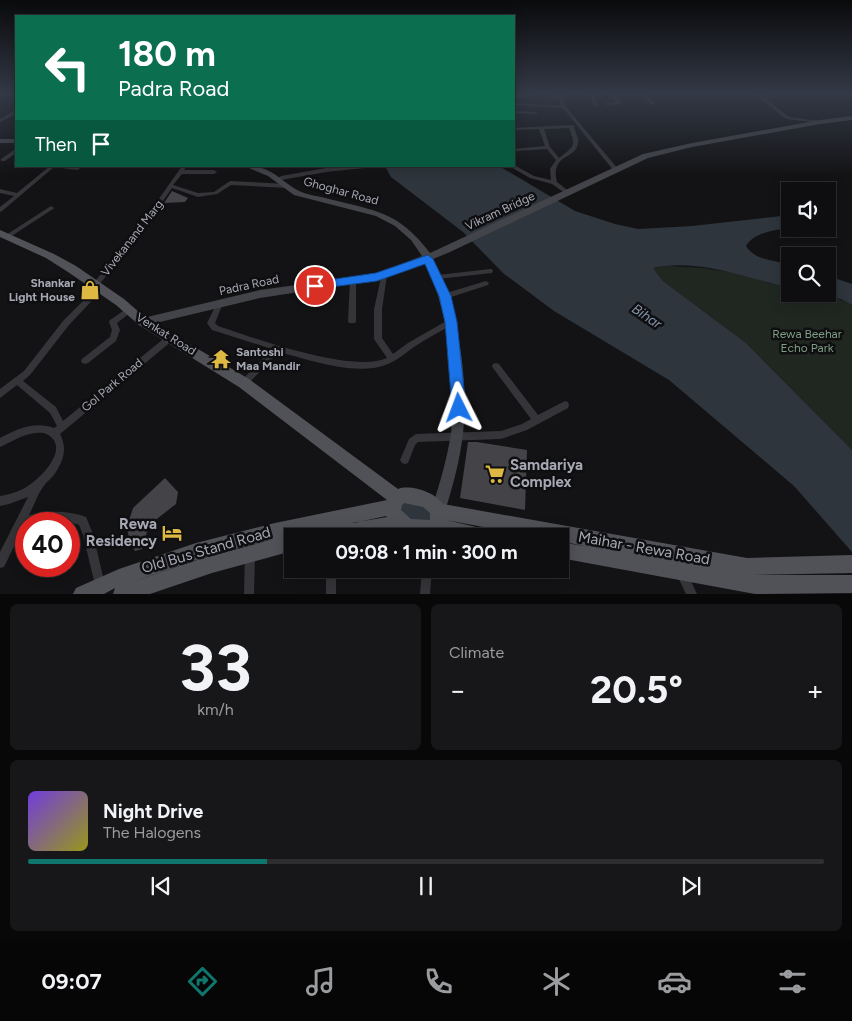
<!DOCTYPE html>
<html lang="en">
<head>
<meta charset="utf-8">
<style>
	body { margin:0; font-family:Figtree,sans-serif; background:#171719; color:#f1f3f6; height:100vh; display:flex; flex-direction:column; font-size:19px; white-space:nowrap }
	* { box-sizing:border-box; margin:0 }
	p { font-size:16px; color:#9b9c9f }
	.icon { flex:none; width:28px; height:28px; fill:none; stroke:currentColor; stroke-width:2; stroke-linecap:round; stroke-linejoin:round }
	.map { position:relative; height:594px; overflow:hidden }
	.sheet { display:flex; flex-direction:column; gap:10px; padding:10px; background:#080809; flex:1 }
	.sheet>* { flex:none }
	.hud { position:absolute; left:15px; top:15px; width:500px; height:152px; border-radius:0px; box-shadow:0 2px 12px #0003,0 0 0 1px #2e2e30; background:#0b6e4f; color:#fff; overflow:hidden }
	.fabs { position:absolute; left:781px; top:182px; display:grid; gap:10px }
	.fabs a { display:grid; place-items:center; width:55px; height:55px; border-radius:0px; background:#0e0e10; box-shadow:0 2px 12px #0003,0 0 0 1px #2e2e30; font-size:25px }
	.speed { position:absolute; left:15px; top:512px; display:flex; gap:10px; font-size:25px; font-weight:700; text-align:center }
	.speed>* { display:grid; place-content:center; width:65px; height:65px; border-radius:50%; background:#0e0e10; box-shadow:0 2px 12px #0003,0 0 0 1px #2e2e30; line-height:1 }
	.speed .limit { border:8px solid #d22; background:#fff; color:#111 }
	.pin { position:absolute; display:grid; place-items:center; width:42px; height:42px; color:#fff; margin:-21px; border:2px solid #fff; border-radius:50%; box-shadow:0 1px 5px #0007 }
	.me { position:absolute; width:55px; margin:-28px; rotate:357deg; stroke-linejoin:round; filter:drop-shadow(0 0 4px #0008) }
	.turn { display:flex; align-items:center; gap:18px; height:105px; padding:0 20px; font-size:22px }
	.turn .icon { width:65px; height:65px; stroke-width:2.5 }
	.turn b { display:block; font-size:35px; line-height:42px }
	.then { display:flex; align-items:center; height:48px; padding:0 20px; background:#0003; gap:10px; font-size:19px }
	.big { font-size:38px; font-weight:700; line-height:1.1 }
	.sheet .card { flex:1; display:flex; flex-direction:column; justify-content:center; gap:8px; min-width:0; padding:0 18px; border-radius:8px; background:#171719 }
	.sheet .dial { align-items:center; gap:0 }
	.dial b { font-size:65px; line-height:1 }
	.song { display:flex; align-items:center; gap:15px }
	.cover { width:60px; height:60px; border-radius:8px; background:linear-gradient(135deg,hsl(260 70% 55%),hsl(60 70% 35%)) }
	.played { height:5px; border-radius:2px; background:linear-gradient(90deg,#0f766e 30%,#2e2e30 30%) }
	.keys { display:flex; justify-content:space-around; direction:ltr }
	.heat { display:flex; justify-content:space-between; align-items:center; font-size:28px; direction:ltr }
	.sheet .tiles { flex:1; display:grid; gap:10px; grid-template-columns:1fr 1fr }
	.card:last-child { grid-column:span 2 }
	.trip { position:absolute; left:284px; top:528px; width:285px; height:50px; border-radius:0px; background:#0e0e10; box-shadow:0 2px 12px #0003,0 0 0 1px #2e2e30; font-weight:700; line-height:50px; text-align:center }
	.dock { display:flex; height:80px; justify-content:space-around; align-items:center; background:#060606; color:#9b9c9f }
	.dock .icon { width:35px; height:35px }
	.dock .current { color:#0f766e }
	.dock b { font-size:22px; color:#f1f3f6 }
	.map>svg:first-child { display:block }
</style>
</head>
<body>
<div class="map">
<svg width="852" height="594" viewBox="0 0 852 594">
	<rect width="100%" height="100%" fill="#131315"/>
	<path fill="#202721" d="M668,266l35,2 44,7 18,7 25,6v6c22,0 42,0 62,11v145l-106,-107 -83,-62 -10,-13z"/>
	<g fill="#2e353c">
		<path d="M385,166h114l76,45 40,13 23,5 54,-3 98,-11v13c-15,2 -36,4 -44,18 8,14 29,15 44,18v24c-44,-10 -91,-30 -137,-20l10,13 83,62 106,107v102l-58,-66 -125,-106 -115,-69 -51,-38 -40,-41 -72,-55z"/>
		<path d="M828,276l24,8v21l-11,-6 -25,-5h12z"/>
		<path d="M418,497l22,22 -32,8 -13,-27z"/>
	</g>
	<g fill="#434348">
		<path d="M172,191l16,7 -3,4 -21,1z"/>
		<path d="M468,442h9l50,8 -2,60 -65,-12z"/>
		<path d="M165,478l13,14 -2,12 -27,21 -7,24 -7,2 -6,-11 -2,-13 6,-19z"/>
	</g>
	<g fill="none" stroke-linecap="round" stroke-linejoin="round">
		<g fill="#353539" fill-rule="evenodd">
			<path d="M8,93h8v1l-16,3v-2z"/>
			<path d="M557,93h4l5,14 52,62v2h-4l-51,-63 -49,-3v-2l47,3 -2,-8 -45,-1v-2l44,1z"/>
			<path d="M576,93h69l10,11 -4,1 -9,-10h-26l5,8v1l-14,1h-2v-2l11,-1 -5,-7 -18,-1 5,12 -2,1 -2,-1 -5,-12h-11z"/>
			<path d="M754,93h5l30,24 31,4 2,1 -2,1 -34,-4z"/>
			<path d="M14,111h2v3l-16,8v-3z"/>
			<path d="M514,111l22,1 2,1 -2,1 -22,-1z"/>
			<path d="M571,125l5,1 -2,1c1,5 5,11 4,16 -2,17 -28,10 -21,39l13,10v2h-4l-14,-10 -22,-6 -21,-12 5,-1 20,11 17,4 -1,-11 6,-9 -9,-11 -33,2v-2l31,-3 -6,-17 -25,1v-2zM569,128c7,18 6,18 -10,30l-9,-11 -6,-18z"/>
			<path d="M14,150h2v3l-11,8h-4v-2z"/>
			<path d="M50,166h34l-7,4 -23,-3 -52,44 -2,1v-5l14,-11 -14,-3v-4l17,4z"/>
			<path d="M182,166h5l-3,4h30l3,2 -3,2h-32l-9,11 25,8 16,-1 16,-11 57,3 3,2 -3,2 -56,-3 -14,9 -19,3 -26,-9 -31,45 -43,53h4l1,2 -1,2 -33,35 -39,50 -7,6 33,26 7,14 104,-85 3,-1 3,1 1,2 -1,2 -113,94c8,15 3,28 -6,41 -3,4 -8,7 -11,12 -6,8 -9,19 -14,28 20,-4 37,-5 57,2l7,17 12,51 -1,4 -4,1 -4,-1 -13,-54 -4,-10c-18,-6 -35,-1 -53,-1v2h-2l-20,41 -4,1v-16l28,-55 -19,7 -9,2v-10c12,-2 22,-5 32,-13 11,-8 32,-30 21,-44 -5,-6 -11,-7 -17,-6 -14,1 -24,9 -36,14v-9c17,-9 35,-17 54,-10l3,-2 -7,-13 -33,-28 -17,13v-9l24,-18 39,-50 34,-34h-4l-1,-2 45,-55z"/>
			<path d="M348,166h19l-2,2 -39,4 -45,8 -3,-2 3,-2 45,-8z"/>
			<path d="M51,206l3,2 -1,1 -43,28h-4l-1,-1 1,-1z"/>
			<path d="M490,269h2l1,2 -1,2 -54,6 -3,-2 3,-2z"/>
			<path d="M382,273h4l1,2 -5,34v29l11,16 15,-11 40,-23h6l1,2 -1,2c-14,7 -28,15 -40,23 -9,6 -16,13 -26,17 -31,13 -78,-4 -109,-12l-32,33 -3,1 -3,-1 -1,-2 1,-2 31,-32 -60,-19 -5,-7 10,-20 3,-3 3,3 -8,20 3,3c36,12 134,48 169,32l-13,-19v-30z"/>
			<path d="M351,278h4l1,2v41l-1,2h-6l-1,-2 2,-41z"/>
			<path d="M486,281l3,2 -1,2 -43,14 -3,-3 1,-2z"/>
			<path d="M129,307l2,1 2,2 -2,2 -14,11 3,7 -4,11 -28,22 -3,1 -3,-1 -1,-2 1,-2 28,-22 2,-7 -3,-8 1,-2z"/>
			<path d="M496,363l3,1 39,51 27,-14 3,1 1,3 -1,3 -41,22 -26,9 -83,3 -3,3 -7,18 -3,1 -3,-1 -2,-3 9,-21 7,-5 85,-3 21,-7 9,-5 -38,-51 -1,-2 1,-2z"/>
			<path d="M250,549l4,1 1,4 -1,40h-10l1,-40 1,-4z"/>
			<path d="M681,568l4,1 12,25h-11l-10,-21 1,-4z"/>
			<rect x="326" y="569" width="10" height="25"/>
			<path d="M422,569h10l-2,25h-10z"/>
		</g>
		<g fill="#434449" fill-rule="evenodd">
			<path d="M852,116v4l-32,4 -128,23 -44,11 -198,94 -17,7c25,48 36,120 30,174 -3,27 -10,53 -18,78l-2,5 -5,2 -5,-2 -2,-5c8,-25 16,-51 20,-78 6,-51 -3,-125 -26,-171l-48,18 -117,18 -117,28 -4,-1 -1,-3 1,-3 4,-1 117,-28 116,-16 46,-18 -11,-16 -16,-14 -19,-10 -82,-21 -26,-19 -24,-10c29,0 33,13 55,25 8,4 20,5 30,8 47,12 69,12 101,54l213,-99 49,-11 128,-23z"/>
			<rect x="0" y="139" width="16" height="4"/>
		</g>
		<path fill="#515258" fill-rule="evenodd" d="M0,230l54,24 22,12 48,33 23,20 102,60 149,110c13,-5 38,4 45,15l304,54 105,-3v18l-99,2h99v18l-97,1 -195,-36v-16l29,5 -29,-6v-5h-28l-86,-16 43,10 2,6h-76l-14,-5 -30,5h-56l3,-6 -25,5 3,1h-4v15l-80,22 -62,21h-37l2,-6 -11,6h-31l3,-6 43,-19 77,-26 79,-20 112,-23 -148,-113 -100,-62 -23,-20 -48,-33 -22,-14 -46,-21zM404,503l19,4 7,6v7l-19,-1 -10,-9 1,-5zM386,516l1,1 -35,6h2zM275,539l-63,16 -86,29 70,-24z"/>
	</g>
	<linearGradient id="sky" x2="0" y2="1"><stop stop-color="#0a0a0c"/><stop offset="0.53" stop-color="#333946"/><stop offset="1" stop-color="#333946" stop-opacity="0"/></linearGradient>
	<rect width="852" height="176" fill="url(#sky)"/>
	<path fill="#1a73e8" stroke="#114b97" d="M428,255l5,4 18,37 6,26 9,86 -2,4 -5,2 -5,-2 -2,-4 -7,-86 -6,-26 -14,-32 -48,17 -62,8 -5,-3 5,-4 61,-9z"/>
	<defs>
		<symbol id="shop-bare" viewBox="-9 -9 18 18"><path d="M-5-2.5h2.3a2.7 3.5 0 0 1 5.4 0H5L5.5 6h-11ZM-1.5-2.5h3a1.5 2.3 0 0 0-3 0Z" fill="#ddb943" stroke="#0f0e10" stroke-width="2.5" paint-order="stroke"/></symbol>
		<symbol id="temple-bare" viewBox="-9 -9 18 18"><path d="M0-6L5-2H3V0L6.5 2.5H4V6H1.5V3h-3V6H-4V2.5H-6.5L-3 0V-2H-5Z" fill="#ddb943" stroke="#0f0e10" stroke-width="2.5" paint-order="stroke"/></symbol>
		<symbol id="supermarket-bare" viewBox="-9 -9 18 18"><path d="M-6-5.5h2.5l.6 2H6L4.5 2H-2.5L-4.4-4H-6ZM-1.5 3.2a1.3 1.3 0 1 0 .1 0ZM3 3.2a1.3 1.3 0 1 0 .1 0Z" fill="#ddb943" stroke="#0f0e10" stroke-width="2.5" paint-order="stroke"/></symbol>
		<symbol id="hotel-bare" viewBox="-9 -9 18 18"><path d="M-6-4.5h1.5V1H6V5H4.5V3h-9V5H-6ZM-4 0a1.8 1.8 0 1 1 3.6 0ZM.5 0V-2.5h3Q6-2.5 6 0Z" fill="#ddb943" stroke="#0f0e10" stroke-width="2.5" paint-order="stroke"/></symbol>
	</defs>
	<g fill-rule="evenodd">
		<use href="#shop-bare" x="76" y="276" width="28" height="28"/>
		<use href="#temple-bare" x="207" y="345" width="28" height="28"/>
		<use href="#supermarket-bare" x="481" y="460" width="28" height="28"/>
		<use href="#hotel-bare" x="158" y="519" width="28" height="28"/>
	</g>
	<g text-anchor="middle" stroke-width="5" stroke-linejoin="round" paint-order="stroke">
		<g font-size="12" fill="#a6a9b4" stroke="#0f0e10">
			<text transform="translate(341 191) rotate(15)" y="4">Ghoghar Road</text>
			<text transform="translate(500 211) rotate(-25)" y="4">Vikram Bridge</text>
			<text transform="translate(132 238) rotate(-52)" y="4">Vivekanand Marg</text>
			<text transform="translate(249 285) rotate(-12)" y="4">Padra Road</text>
			<text transform="translate(166 334) rotate(32)" y="4">Venkat Road</text>
			<text transform="translate(112 385) rotate(-40)" y="4">Gol Park Road</text>
		</g>
		<g font-size="12" font-weight="bold" fill="#a6a9b4" stroke="#0f0e10" text-anchor="end">
			<text x="75" y="287">Shankar<tspan x="75" dy="14">Light House</tspan></text>
			<text x="236" y="356" text-anchor="start">Santoshi<tspan x="236" dy="14">Maa Mandir</tspan></text>
		</g>
		<g font-size="12" fill="#7f9d84" stroke="#0f0e10">
			<text x="807" y="338">Rewa Beehar<tspan x="807" dy="14">Echo Park</tspan></text>
		</g>
		<g font-size="14" font-style="italic" fill="#8193ab" stroke="#0f0e10">
			<text transform="translate(647 316) rotate(34)" y="5">Bihar</text>
		</g>
		<g font-size="15" font-weight="bold" fill="#a6a9b4" stroke="#0f0e10" text-anchor="start">
			<text x="510" y="470">Samdariya<tspan x="510" dy="17">Complex</tspan></text>
			<text x="157" y="529" text-anchor="end">Rewa<tspan x="157" dy="17">Residency</tspan></text>
		</g>
		<g font-size="15" fill="#a6a9b4" stroke="#0f0e10">
			<text transform="translate(644 548) rotate(10)" y="5">Maihar - Rewa Road</text>
			<text transform="translate(206 550) rotate(-16)" y="5">Old Bus Stand Road</text>
		</g>
	</g>
</svg>
<div class="fabs">
<a><svg class="icon" aria-label="sound" viewBox="0 0 24 24"><path d="M4 9h4l5-4v14l-5-4H4zM17 9q2 3 0 6"/></svg></a>
<a><svg class="icon" aria-label="search" viewBox="0 0 24 24"><circle cx="10" cy="10" r="6"/><path d="M15 15l6 6"/></svg></a>
</div>
<div class="speed"><div class="limit">40</div></div>
<div class="pin" style="left:315px;top:286px;background:#d93025"><svg class="icon" aria-label="arrive" viewBox="0 0 24 24"><path d="M6 21V4h12l-3 4 3 4H6"/></svg></div>
<svg class="me" style="left:459px;top:408px" viewBox="-20 -20 40 40"><path d="M0-17L14 15 0 8-14 15z" fill="#1a73e8" stroke="#fff" stroke-width="4"/></svg>
<div class="trip">09:08 · 1 min · 300 m</div>
<div class="hud">
<div class="turn"><svg class="icon" aria-label="left" viewBox="0 0 24 24"><path d="M17 20v-9H6M10 6l-5 5 5 5"/></svg><div><b>180 m</b>Padra Road</div></div>
<div class="then">Then<svg class="icon" aria-label="arrive" viewBox="0 0 24 24"><path d="M6 21V4h12l-3 4 3 4H6"/></svg></div>
</div>
</div>
<section class="sheet">
<div class="tiles">
<div class="card dial"><b>33</b><p>km/h</p></div>
<div class="card"><p>Climate</p>
<div class="heat"><a>−</a><b class="big">20.5°</b><a>+</a></div>
</div>
<div class="card">
<div class="song"><i class="cover"></i><div><b>Night Drive</b><p>The Halogens</p></div></div>
<div class="played"></div>
<div class="keys"><svg class="icon" aria-label="previous" viewBox="0 0 24 24"><path d="M18 5L8 12l10 7zM5 5v14"/></svg><svg class="icon" aria-label="pause" viewBox="0 0 24 24"><path d="M8 5v14M16 5v14"/></svg><svg class="icon" aria-label="next" viewBox="0 0 24 24"><path d="M6 5l10 7-10 7zM19 5v14"/></svg></div>
</div>
</div>
</section>
<nav class="dock">
<b>09:07</b>
<svg class="icon current" aria-label="directions" viewBox="0 0 24 24"><path d="M12 3l9 9-9 9-9-9zM9 14v-3h6M13 9l2 2-2 2"/></svg>
<svg class="icon" aria-label="music" viewBox="0 0 24 24"><path d="M9 18V5l10-2v13"/><circle cx="6" cy="18" r="3"/><circle cx="16" cy="16" r="3"/></svg>
<svg class="icon" aria-label="phone" viewBox="0 0 24 24"><path d="M5 4h4l2 5-3 2q2 4 5 5l2-3 5 2v4C11 20 4 13 5 4z"/></svg>
<svg class="icon" aria-label="climate" viewBox="0 0 24 24"><path d="M12 3v18M4 7l16 10M4 17L20 7"/></svg>
<svg class="icon" aria-label="car" viewBox="0 0 24 24"><path d="M5 17H2v-5l4-1 3-4h7l3 4 3 1v5h-3M9 17h6M6 11h13"/><circle cx="7" cy="17" r="2"/><circle cx="17" cy="17" r="2"/></svg>
<svg class="icon" aria-label="filters" viewBox="0 0 24 24"><path d="M4 7h16M4 17h16"/><circle cx="9" cy="7" r="2"/><circle cx="15" cy="17" r="2"/></svg>
</nav>
</body>
</html>
